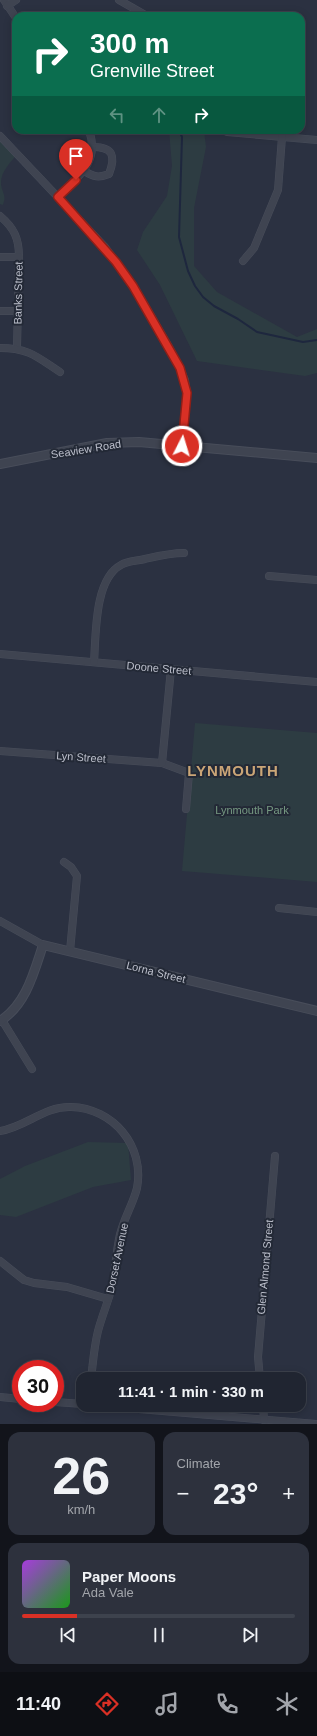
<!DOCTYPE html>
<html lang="en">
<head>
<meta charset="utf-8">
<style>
	body { margin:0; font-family:Helvetica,sans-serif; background:#2d313d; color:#f1f3f6; height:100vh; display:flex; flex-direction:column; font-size:15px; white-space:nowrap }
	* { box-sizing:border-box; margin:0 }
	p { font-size:13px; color:#a2a5ab }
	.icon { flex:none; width:22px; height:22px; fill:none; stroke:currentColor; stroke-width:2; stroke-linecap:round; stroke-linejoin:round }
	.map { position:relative; height:1424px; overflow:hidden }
	.details { display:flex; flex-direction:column; gap:8px; padding:8px; background:#12141b; flex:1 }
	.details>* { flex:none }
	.guide { position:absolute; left:12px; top:12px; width:293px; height:122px; border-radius:12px; box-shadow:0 2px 10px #0003,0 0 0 1px #3d424d; background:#0b6e4f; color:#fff; overflow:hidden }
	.speed { position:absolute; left:12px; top:1360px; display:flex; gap:8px; font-size:20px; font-weight:700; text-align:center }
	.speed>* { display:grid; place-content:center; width:52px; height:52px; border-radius:50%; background:#202531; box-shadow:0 2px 10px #0003,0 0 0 1px #3d424d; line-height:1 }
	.speed .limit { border:6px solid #d22; background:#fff; color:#111 }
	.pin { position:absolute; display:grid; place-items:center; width:34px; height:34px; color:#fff; margin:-41px -17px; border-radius:50% 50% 50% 0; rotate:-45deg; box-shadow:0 0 4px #0007 }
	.pin .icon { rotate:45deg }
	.me { position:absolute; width:44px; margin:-22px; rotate:5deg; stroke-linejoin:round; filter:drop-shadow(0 0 3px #0008) }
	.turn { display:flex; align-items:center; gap:14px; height:84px; padding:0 12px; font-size:18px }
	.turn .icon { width:52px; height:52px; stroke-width:2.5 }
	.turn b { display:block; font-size:28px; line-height:34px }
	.lanes { display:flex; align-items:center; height:38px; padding:0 12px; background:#0003; justify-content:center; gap:20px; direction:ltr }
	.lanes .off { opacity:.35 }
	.big { font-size:30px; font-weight:700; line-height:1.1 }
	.details .card { flex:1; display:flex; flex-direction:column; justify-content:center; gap:6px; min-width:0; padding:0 14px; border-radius:12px; background:#2d313d }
	.details .dial { align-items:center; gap:0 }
	.dial b { font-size:52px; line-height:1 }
	.song { display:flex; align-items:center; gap:12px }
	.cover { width:48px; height:48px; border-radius:6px; background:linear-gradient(135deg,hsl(280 70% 55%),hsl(120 70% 35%)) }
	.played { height:4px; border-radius:2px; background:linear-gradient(90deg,#d93025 20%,#3d424d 20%) }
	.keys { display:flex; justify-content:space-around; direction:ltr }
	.heat { display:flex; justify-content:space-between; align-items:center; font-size:22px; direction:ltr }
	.details .tiles { flex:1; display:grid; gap:8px; grid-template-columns:1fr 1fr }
	.card:last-child { grid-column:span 2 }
	.trip { position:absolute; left:76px; top:1372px; width:230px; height:40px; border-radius:12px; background:#202531; box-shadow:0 2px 10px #0003,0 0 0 1px #3d424d; font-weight:700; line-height:40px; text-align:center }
	.tabs { display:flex; height:64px; justify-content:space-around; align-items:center; background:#0d0f14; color:#a2a5ab }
	.tabs .icon { width:28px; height:28px }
	.tabs .on { color:#d93025 }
	.tabs b { font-size:18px; color:#f1f3f6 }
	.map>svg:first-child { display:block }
</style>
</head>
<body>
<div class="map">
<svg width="317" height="1424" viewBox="0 0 317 1424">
	<rect width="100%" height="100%" fill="#2b3141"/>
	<g fill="#2d3c42">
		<path d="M169,130h35l2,17 -12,61v58l23,26 80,45 20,-8v44l-12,3 -108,-15 -37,-76 -23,-35 6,-18 24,-36 5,-30z"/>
		<path d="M0,136l18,17c-7,9 -18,19 -17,31 1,10 6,10 2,21l-3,-1z"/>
		<path d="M195,723l122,10v149l-135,-11z"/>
		<path d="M88,1142l40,1 3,37 -38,7 -77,30 -16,-2v-36l25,-13z"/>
	</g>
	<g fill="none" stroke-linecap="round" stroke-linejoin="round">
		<path stroke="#1e273e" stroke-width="2" d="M179,130l3,7 -3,100 9,34 7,15 8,11 11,9 24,13 19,13 46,10 14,-2"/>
		<defs>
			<g id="minor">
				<path d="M4,0l12,18"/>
				<path d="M119,0l28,16"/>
				<path d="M7,6l9,-6"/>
				<path d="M227,132l90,8"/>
				<path d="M0,136l105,111 28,38 36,62 11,21 5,12 2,13 -5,53"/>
				<path d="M84,171c10,6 15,7 25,3 7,-18 4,-27 -16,-27"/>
				<path d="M58,197c21,-21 42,-35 31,-67"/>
				<path d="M0,216c14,12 19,22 19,41"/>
				<path d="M0,257h19l-2,91"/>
				<path d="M243,261l11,-13 24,-58 4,-53"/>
				<path d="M0,311h17"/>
				<path d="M0,348c29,0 37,9 60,24"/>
				<path d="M269,576l48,4"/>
				<path d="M0,654l317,28"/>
				<path d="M94,662c2,-26 0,-83 27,-97 6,-4 16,-4 24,-6 13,-3 25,-6 39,-6"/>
				<path d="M0,751l162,12 27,10 -3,36"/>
				<path d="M162,763l9,-94"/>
				<path d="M64,862l7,5 6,9 -7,75"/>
				<path d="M279,908l38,4"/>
				<path d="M0,921l43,24"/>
				<path d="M2,1020l30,49"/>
				<path d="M0,1131c26,-4 44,-25 71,-24 42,1 74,39 66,81 -4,17 -15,33 -18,51 -3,16 -4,32 -7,48 -4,15 -10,29 -14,44 -4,16 -5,32 -7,48"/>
				<path d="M0,1261l24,19 10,3 33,4 41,12"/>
				<path d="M260,1379l-2,-22 17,-201"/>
				<path d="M0,1397l21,2"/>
				<path d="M55,1402l28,2"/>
				<path d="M92,1405l224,19"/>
				<path d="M263,1405l1,15"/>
			</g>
			<g id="tertiary">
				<path d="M0,464l107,-21 32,-1 178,16"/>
				<path d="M0,1021c26,-16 34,-49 43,-76l274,66"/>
			</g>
		</defs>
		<use href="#minor" stroke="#484d5a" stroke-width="8"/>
		<use href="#tertiary" stroke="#484d5a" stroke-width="10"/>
		<use href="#minor" stroke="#3f4451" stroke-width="7"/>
		<use href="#tertiary" stroke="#3f4451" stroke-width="8"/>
	</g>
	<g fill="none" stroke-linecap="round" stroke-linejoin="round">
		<defs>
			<path id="route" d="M76,180l-18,17 58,65 17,24 47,82 7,25 -5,53"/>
		</defs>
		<use href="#route" stroke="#8d1f18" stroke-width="10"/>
		<use href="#route" stroke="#d93025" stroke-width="7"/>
	</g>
	<g text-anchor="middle" stroke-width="4" stroke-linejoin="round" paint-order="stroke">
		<g font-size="11" fill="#bcbfcb" stroke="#232936">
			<text transform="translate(18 293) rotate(-89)" y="4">Banks Street</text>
			<text transform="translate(86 449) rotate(-9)" y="4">Seaview Road</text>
			<text transform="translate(159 668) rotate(5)" y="4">Doone Street</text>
			<text transform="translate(81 757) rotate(4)" y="4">Lyn Street</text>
			<text transform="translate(156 972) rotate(14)" y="4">Lorna Street</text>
			<text transform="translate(117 1258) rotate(-78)" y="4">Dorset Avenue</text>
			<text transform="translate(265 1267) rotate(-85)" y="4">Glen Almond Street</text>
		</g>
		<g font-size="11" fill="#769982" stroke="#232936">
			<text x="252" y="814">Lynmouth Park</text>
		</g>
		<g font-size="15" font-weight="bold" letter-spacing="1" fill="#cba677" stroke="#232936">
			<text x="233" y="776">LYNMOUTH</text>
		</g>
	</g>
</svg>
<div class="speed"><div class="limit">30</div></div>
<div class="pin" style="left:76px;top:180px;background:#d93025"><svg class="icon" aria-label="arrive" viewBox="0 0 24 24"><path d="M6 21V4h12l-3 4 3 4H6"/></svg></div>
<svg class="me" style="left:182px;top:446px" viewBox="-20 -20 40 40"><circle r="17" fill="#d93025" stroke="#fff" stroke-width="3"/><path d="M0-11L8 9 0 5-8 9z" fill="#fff"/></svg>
<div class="trip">11:41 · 1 min · 330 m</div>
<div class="guide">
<div class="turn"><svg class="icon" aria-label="right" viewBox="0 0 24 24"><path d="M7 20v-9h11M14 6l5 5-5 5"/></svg><div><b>300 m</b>Grenville Street</div></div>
<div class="lanes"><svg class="icon off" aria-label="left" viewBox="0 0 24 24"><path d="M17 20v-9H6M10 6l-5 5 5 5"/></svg><svg class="icon off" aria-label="ahead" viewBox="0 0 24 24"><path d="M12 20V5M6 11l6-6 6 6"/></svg><svg class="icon" aria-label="right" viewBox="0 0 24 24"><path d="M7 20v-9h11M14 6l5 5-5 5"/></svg></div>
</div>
</div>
<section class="details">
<div class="tiles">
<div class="card dial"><b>26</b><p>km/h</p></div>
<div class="card"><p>Climate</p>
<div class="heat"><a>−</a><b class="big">23°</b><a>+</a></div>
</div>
<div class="card">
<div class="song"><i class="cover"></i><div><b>Paper Moons</b><p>Ada Vale</p></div></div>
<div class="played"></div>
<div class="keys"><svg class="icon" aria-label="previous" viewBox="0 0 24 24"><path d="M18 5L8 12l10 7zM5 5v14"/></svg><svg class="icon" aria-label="pause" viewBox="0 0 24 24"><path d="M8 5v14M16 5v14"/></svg><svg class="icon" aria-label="next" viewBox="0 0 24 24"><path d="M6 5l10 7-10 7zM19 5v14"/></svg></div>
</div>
</div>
</section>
<nav class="tabs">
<b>11:40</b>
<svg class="icon on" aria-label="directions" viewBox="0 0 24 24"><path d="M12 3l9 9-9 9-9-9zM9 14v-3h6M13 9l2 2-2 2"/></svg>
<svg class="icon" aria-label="music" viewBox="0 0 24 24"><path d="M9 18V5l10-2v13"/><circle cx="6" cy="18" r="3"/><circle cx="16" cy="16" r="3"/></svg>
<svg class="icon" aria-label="phone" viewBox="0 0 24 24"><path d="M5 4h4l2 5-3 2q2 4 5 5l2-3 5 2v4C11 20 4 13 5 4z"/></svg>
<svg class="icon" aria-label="climate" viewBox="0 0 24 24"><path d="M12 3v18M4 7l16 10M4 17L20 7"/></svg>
</nav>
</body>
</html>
